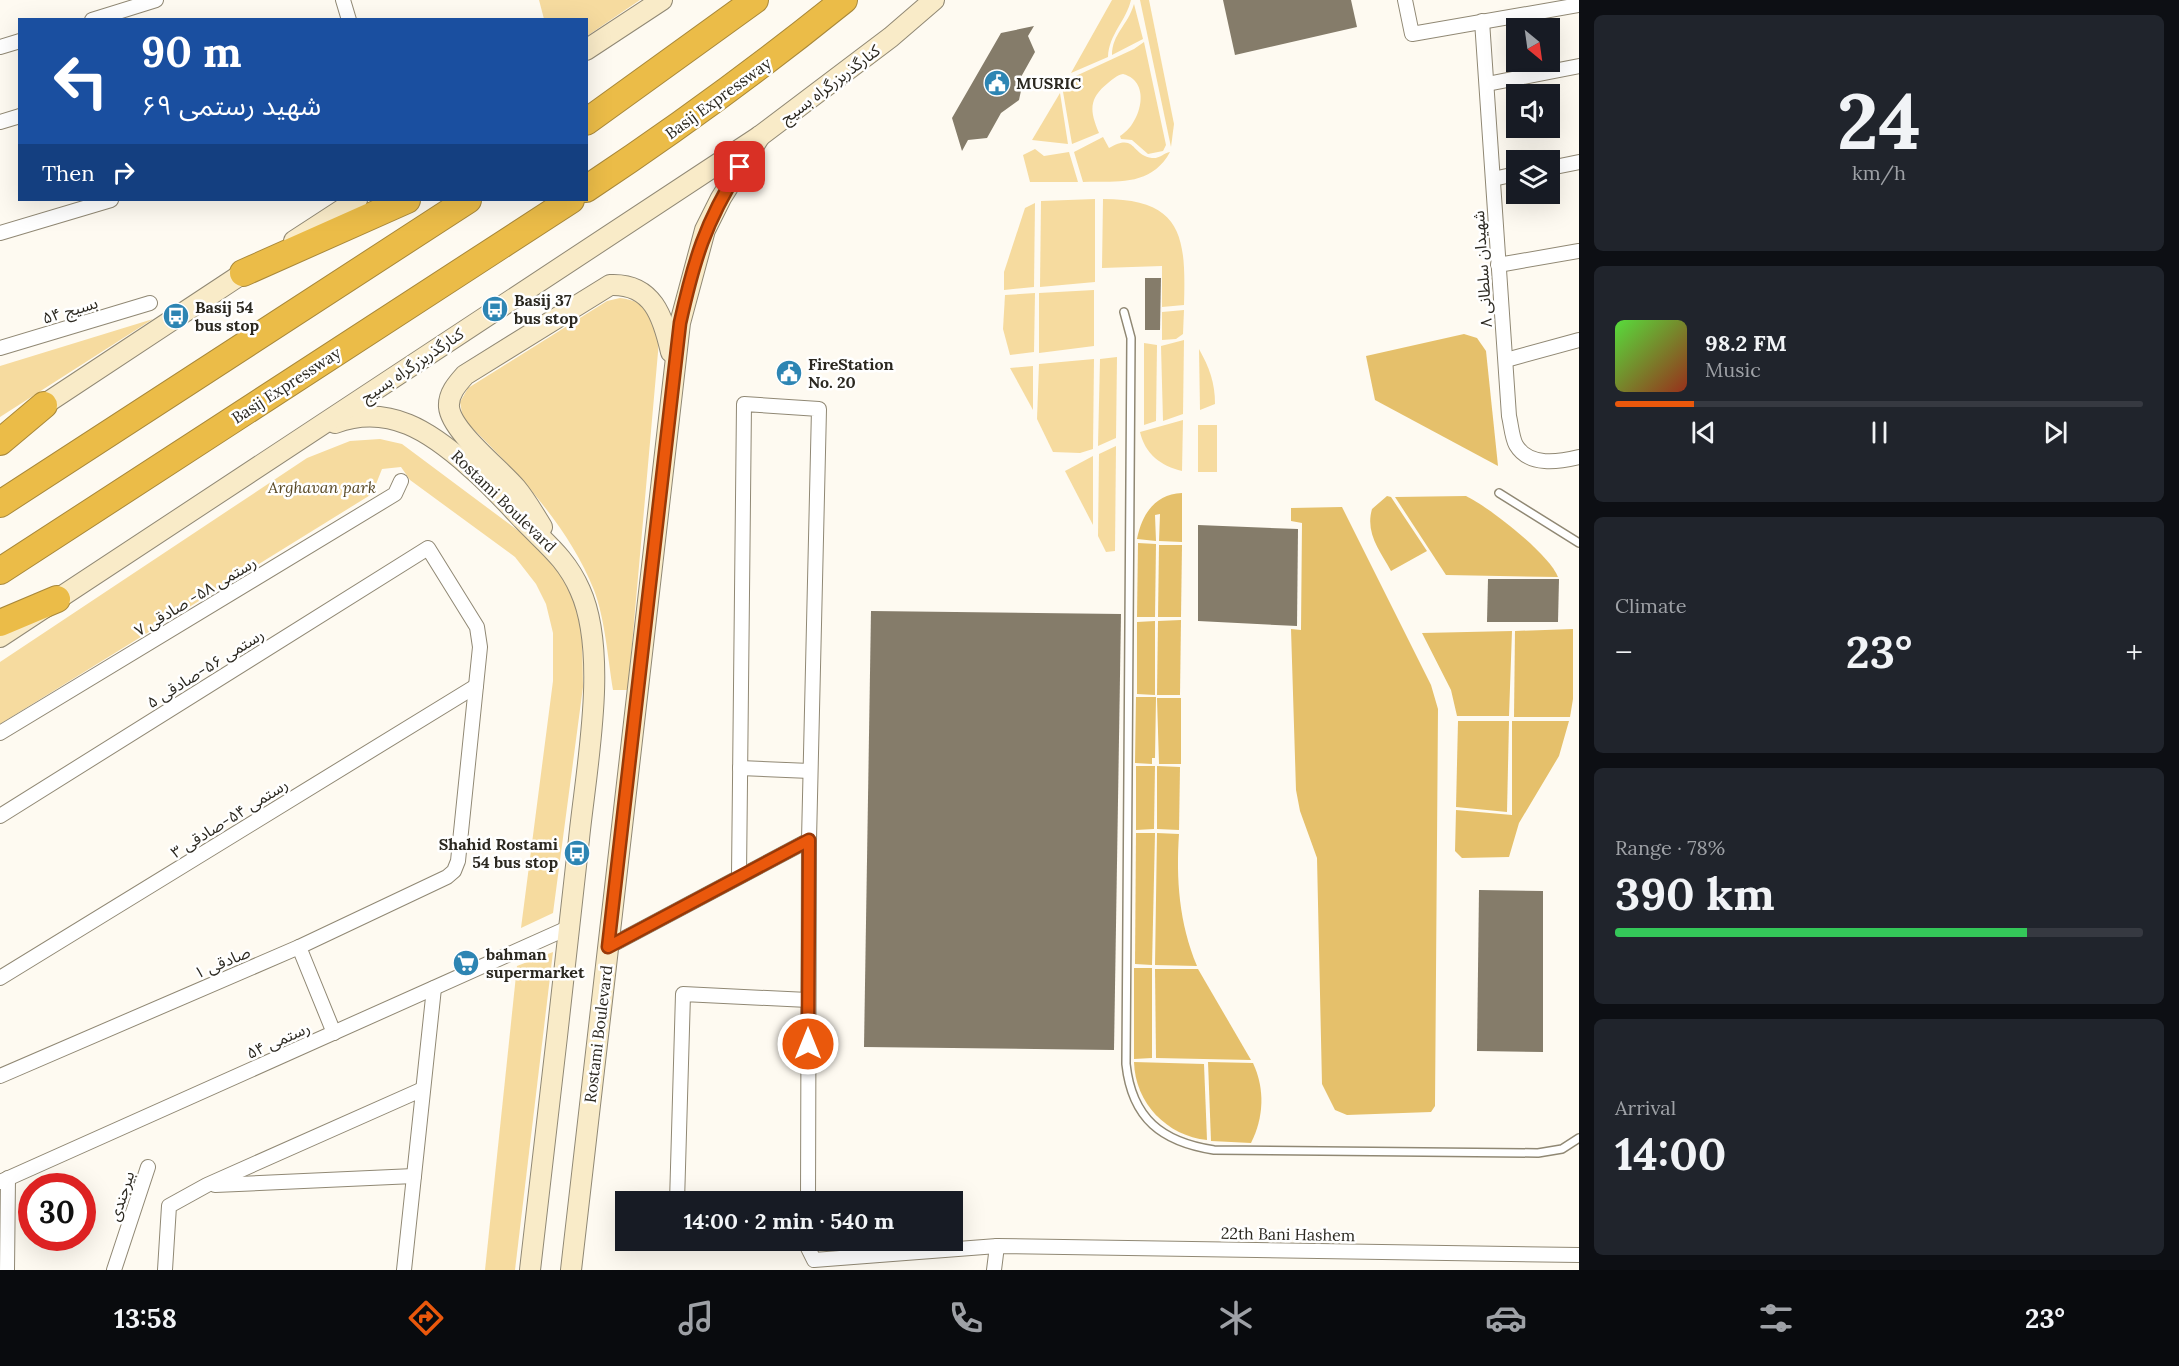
<!DOCTYPE html>
<html lang="en">
<head>
<meta charset="utf-8">
<style>
	body { margin:0; font-family:Lora,"Noto Sans Arabic",serif; background:#20242c; color:#f1f3f6; height:100vh; display:flex; flex-direction:column; font-size:22px; white-space:nowrap }
	* { box-sizing:border-box; margin:0 }
	p { font-size:20px; color:#9ea1a6 }
	.icon { flex:none; width:33px; height:33px; fill:none; stroke:currentColor; stroke-width:2; stroke-linecap:round; stroke-linejoin:round }
	.map { position:relative; flex:1; overflow:hidden }
	.drawer { display:flex; flex-direction:column; gap:15px; padding:15px; background:#0d0f14; width:600px }
	.drawer>* { flex:none }
	.banner { position:absolute; left:18px; top:18px; width:570px; height:183px; border-radius:0px; box-shadow:0 6px 24px #0002; background:#1a4fa0; color:#fff; overflow:hidden }
	.needle { width:39px; rotate:151deg }
	.controls { position:absolute; left:1506px; top:18px; display:grid; gap:12px }
	.controls a { display:grid; place-items:center; width:54px; height:54px; border-radius:0px; background:#171b24; box-shadow:0 6px 24px #0002; font-size:30px }
	.speed { position:absolute; left:18px; top:1173px; display:flex; gap:12px; font-size:30px; font-weight:700; text-align:center }
	.speed>* { display:grid; place-content:center; width:78px; height:78px; border-radius:50%; background:#171b24; box-shadow:0 6px 24px #0002; line-height:1 }
	.speed .limit { border:9px solid #d22; background:#fff; color:#111 }
	.pin { position:absolute; display:grid; place-items:center; width:51px; height:51px; color:#fff; margin:-26px; border-radius:12px; box-shadow:0 3px 9px #0006 }
	.me { position:absolute; width:66px; margin:-33px; rotate:0deg; stroke-linejoin:round; filter:drop-shadow(0 0 4px #0008) }
	.turn { display:flex; align-items:center; gap:21px; height:126px; padding:0 24px; font-size:27px }
	.turn .icon { width:78px; height:78px; stroke-width:2.5 }
	.turn b { display:block; font-size:42px; line-height:51px }
	.then { display:flex; align-items:center; height:57px; padding:0 24px; background:#0003; gap:12px; font-size:22px }
	.big { font-size:45px; font-weight:700; line-height:1.1 }
	.drawer .widget { flex:1; display:flex; flex-direction:column; justify-content:center; gap:9px; min-width:0; padding:0 21px; border-radius:9px; background:#20242c }
	.drawer .dial { align-items:center; gap:0 }
	.dial b { font-size:78px; line-height:1 }
	.song { display:flex; align-items:center; gap:18px }
	.cover { width:72px; height:72px; border-radius:9px; background:linear-gradient(135deg,hsl(110 70% 55%),hsl(10 70% 35%)) }
	.played { height:6px; border-radius:3px; background:linear-gradient(90deg,#ea580c 15%,#363941 15%) }
	.keys { display:flex; justify-content:space-around; direction:ltr }
	.heat { display:flex; justify-content:space-between; align-items:center; font-size:33px; direction:ltr }
	.charge { height:9px; border-radius:4px; background:linear-gradient(90deg,#34c759 78%,#363941 0) }
	.trip { position:absolute; left:615px; top:1191px; width:348px; height:60px; border-radius:0px; background:#171b24; box-shadow:0 6px 24px #0002; font-weight:700; line-height:60px; text-align:center }
	.tab-bar { display:flex; height:96px; justify-content:space-around; align-items:center; background:#090b0e; color:#9ea1a6 }
	.tab-bar .icon { width:42px; height:42px }
	.tab-bar .selected { color:#ea580c }
	.tab-bar b { font-size:27px; color:#f1f3f6 }
	main { display:flex; flex:1; min-height:0 }
	.map>svg:first-child { display:block }
</style>
</head>
<body>
<main>
<div class="map">
<svg width="1579" height="1270" viewBox="0 0 1579 1270">
	<rect width="100%" height="100%" fill="#fefaf1"/>
	<g fill="#f6db9f">
		<path d="M539,0h101l-53,36 -1,-16 -42,-1z"/>
		<path d="M1112,0h19c-5,21 -22,34 -23,57l-37,16z"/>
		<path d="M1140,0h9l25,124 -3,23z"/>
		<path d="M1134,4l9,35 -31,16c0,-21 16,-30 22,-51z"/>
		<path d="M1144,42l22,103 -3,6 -15,3 -16,-14 -11,-1 -1,-3c20,-11 33,-54 3,-62 -6,1 -10,5 -15,9 -20,16 -18,28 -9,50l-27,11 -10,-58 3,-5 69,-32z"/>
		<path d="M1060,93l8,51 -36,-4z"/>
		<path d="M1103,137l6,11c27,-16 22,7 43,10 7,1 12,-5 18,-6 -19,35 -54,29 -87,30l-9,-30z"/>
		<path d="M1035,149l9,7 25,-4 9,30h-48l-7,-27z"/>
		<path d="M1095,199v83l-55,5 1,-86z"/>
		<path d="M1103,199c80,0 83,38 81,106l-22,2v-41l-60,2z"/>
		<path d="M1035,203l-1,84 -30,3v-18l21,-64z"/>
		<path d="M1094,290v56l-55,7v-60z"/>
		<path d="M1035,293l-1,59 -24,3 -7,-26 2,-34z"/>
		<path d="M620,298c30,4 33,16 39,43l-31,349h-15c-5,-31 -8,-71 -19,-100 -26,-66 -81,-122 -131,-171l-3,-17 8,-14 139,-87z"/>
		<path d="M1184,310l-1,24 -7,5 -14,1v-28z"/>
		<path d="M153,319l-153,98v-51z"/>
		<path d="M1184,340l-1,74 -20,7 -2,-75z"/>
		<path d="M1144,343l13,2 -1,76 -12,4z"/>
		<path d="M1199,349c10,18 16,33 16,55l-15,6z"/>
		<path d="M1117,357l-1,81 -18,8 2,-87z"/>
		<path d="M1094,359l-1,90 -13,4 -27,-1 -16,-33 2,-55z"/>
		<path d="M1033,366v44l-23,-42z"/>
		<path d="M1183,420l-1,51c-21,-5 -37,-17 -42,-39z"/>
		<rect x="1198" y="425" width="19" height="47"/>
		<path d="M380,439l22,5 138,103 23,28 11,25 8,29 1,58 -30,226 -32,15 32,-247v-48l-7,-29 -10,-20 -21,-27 -105,-77 -9,-13 -19,2 -10,25 -372,230v-62l307,-204 43,-17z"/>
		<path d="M1116,446l-1,105 -9,1 -8,-16 1,-82z"/>
		<path d="M1093,456v69l-28,-54z"/>
		<path d="M553,952l-38,318h-30l32,-304z"/>
	</g>
	<g fill="#e5c06b">
		<path d="M1464,334l13,4 9,13 12,115 -123,-66 -9,-44z"/>
		<path d="M1182,493v49l-23,-1 1,-27 -5,1 1,26 -19,-2c5,-25 18,-45 45,-46z"/>
		<path d="M1387,496l4,1 36,54 -36,20c-11,-20 -26,-38 -19,-62z"/>
		<path d="M1466,496c23,11 83,58 92,81l-112,-2 -51,-78z"/>
		<path d="M1342,507l89,178 7,24 -3,397 -4,6 -84,3 -12,-5 -13,-26 -5,-226 -17,-47 -4,-21 -5,-161 10,1 1,-107 -11,-2v-13z"/>
		<path d="M1138,543l18,1 -1,73h-18z"/>
		<path d="M1159,545h23l-1,72h-23z"/>
		<path d="M1181,620l-1,75h-23l1,-74z"/>
		<path d="M1155,621v74l-18,-1v-72z"/>
		<path d="M1573,629v70l-3,18h-56l1,-86z"/>
		<path d="M1512,631l-3,85h-52l-6,-26 -29,-57z"/>
		<path d="M1136,697h20l-1,61h-3v6l-17,-1z"/>
		<path d="M1157,698h24v66h-22z"/>
		<path d="M1458,721h51l-2,91 -51,-5z"/>
		<path d="M1512,721h57l-10,35 -40,67 -10,34 -47,1 -7,-7 1,-41 56,5z"/>
		<path d="M1136,766h19l-1,63 -18,1z"/>
		<path d="M1157,766l23,1 -1,63 -22,-1z"/>
		<path d="M1136,833h19l-3,132 -17,-1z"/>
		<path d="M1157,833l22,1c-3,45 0,89 18,132l-42,-1z"/>
		<path d="M1134,968h18v90l-18,1z"/>
		<path d="M1155,969h43l53,91 -95,-2z"/>
		<path d="M1134,1062l70,2 3,76c-40,-4 -72,-37 -73,-78z"/>
		<path d="M1208,1062l45,1c12,26 11,54 -2,80l-40,-2z"/>
	</g>
	<g fill="#857c6a">
		<path d="M1223,0h128l6,27 -122,28z"/>
		<path d="M1034,26l-6,10 7,16 -14,25 1,9 -3,14 -18,13 -14,25 -19,2 -6,11 -10,-33 49,-85z"/>
		<path d="M1145,278h16l-1,52h-15z"/>
		<path d="M1198,525l100,4 -1,97 -99,-5z"/>
		<path d="M1488,579h71l-1,43h-71z"/>
		<path d="M871,611l250,3 -7,436 -250,-3z"/>
		<path d="M1479,890l64,1v161l-66,-1z"/>
	</g>
	<g fill="none" stroke-linecap="round" stroke-linejoin="round">
		<defs>
			<g id="lane">
				<path d="M1124,312l7,26 -5,726c6,55 36,78 88,86l324,3 24,-4 17,-11"/>
				<path d="M1499,493l80,50"/>
			</g>
			<g id="street">
				<path d="M343,0l6,20"/>
				<path d="M1405,0l7,34 167,-29"/>
				<path d="M92,20l64,-20"/>
				<path d="M1482,21l27,395c2,8 3,22 7,29 13,22 43,17 63,12"/>
				<path d="M0,47l20,-6"/>
				<path d="M1487,84l92,-18"/>
				<path d="M0,122l20,-6"/>
				<path d="M1550,168l29,-6"/>
				<path d="M1493,179l23,-5"/>
				<path d="M0,233l111,-33"/>
				<path d="M1498,265l81,-14"/>
				<path d="M0,348l150,-45"/>
				<path d="M1506,360l73,-20"/>
				<path d="M0,733l395,-239 6,-13"/>
				<path d="M740,768l70,3"/>
				<path d="M0,816l428,-268 49,79 3,20 -22,214 -4,10 -7,6 -148,70 -299,129"/>
				<path d="M739,876l5,-472 75,5 -10,431 -1,362"/>
				<path d="M299,947l35,86"/>
				<path d="M608,947l201,-107"/>
				<path d="M0,978l476,-292"/>
				<path d="M0,1182l570,-255"/>
				<path d="M215,1185l199,-9"/>
				<path d="M677,1202l6,-208 125,6"/>
				<path d="M808,1240v8l6,12 183,-14 582,9"/>
				<path d="M7,1270l1,-92"/>
				<path d="M114,1270l34,-103"/>
				<path d="M165,1270l4,-64 38,-21 216,-96"/>
				<path d="M404,1270l30,-282"/>
				<path d="M994,1270l3,-24"/>
			</g>
			<g id="secondary">
				<path d="M586,50l76,-50"/>
				<path d="M294,241l63,-41"/>
				<path d="M33,412l221,-146"/>
				<path d="M335,423c54,-20 96,9 135,44 19,16 36,35 53,53 23,24 43,38 57,70 29,64 6,179 -1,249 -15,144 -33,287 -49,431"/>
				<path d="M542,527c-8,-13 -16,-27 -26,-39 -16,-19 -65,-57 -67,-81 -1,-13 8,-23 16,-32l145,-90c43,-2 53,32 61,67"/>
				<path d="M0,637l760,-501 131,-99 43,-37"/>
				<path d="M571,1270l109,-947 25,-93 16,-32 39,-62"/>
			</g>
			<g id="highway">
				<path d="M586,122l169,-122"/>
				<path d="M586,189c89,-59 175,-122 258,-189"/>
				<path d="M243,273l164,-73"/>
				<path d="M0,442l44,-37"/>
				<path d="M0,504l468,-304"/>
				<path d="M0,571l571,-371"/>
				<path d="M0,623l57,-24"/>
			</g>
		</defs>
		<use href="#lane" stroke="#908874" stroke-width="10"/>
		<use href="#street" stroke="#908874" stroke-width="16"/>
		<use href="#secondary" stroke="#908874" stroke-width="22"/>
		<use href="#highway" stroke="#a8883a" stroke-width="28"/>
		<use href="#lane" stroke="#fff" stroke-width="7"/>
		<use href="#street" stroke="#fff" stroke-width="14"/>
		<use href="#secondary" stroke="#f9ebc8" stroke-width="20"/>
		<use href="#highway" stroke="#ebbc48" stroke-width="26"/>
	</g>
	<g fill="none" stroke-linecap="round" stroke-linejoin="round">
		<defs>
			<path id="route" d="M740,167c-35,56 -46,93 -60,156l-72,624 201,-107 -1,204"/>
		</defs>
		<use href="#route" stroke="#983908" stroke-width="15"/>
		<use href="#route" stroke="#ea580c" stroke-width="10"/>
	</g>
	<defs>
		<symbol id="civic-disc" viewBox="-11 -11 22 22"><circle r="9.5" fill="#2d85b3" stroke="#fff"/><path d="M-.6-6.5H3V-4.5H.6V-3L4-1V1h2V6H-6V1h2V-1L-.6-3ZM-1.2 2.5V6h2.4V2.5Z" fill="#fff"/></symbol>
		<symbol id="bus-disc" viewBox="-11 -11 22 22"><circle r="9.5" fill="#2d85b3" stroke="#fff"/><path d="M-5-6H5V4H4V6H2V4H-2V6H-4V4H-5ZM-3.5-4V0h7V-4ZM-3.5 1.2v1.5H-2V1.2ZM2 1.2v1.5H3.5V1.2Z" fill="#fff"/></symbol>
		<symbol id="supermarket-disc" viewBox="-11 -11 22 22"><circle r="9.5" fill="#2d85b3" stroke="#fff"/><path d="M-6-5.5h2.5l.6 2H6L4.5 2H-2.5L-4.4-4H-6ZM-1.5 3.2a1.3 1.3 0 1 0 .1 0ZM3 3.2a1.3 1.3 0 1 0 .1 0Z" fill="#fff"/></symbol>
	</defs>
	<g fill-rule="evenodd">
		<use href="#civic-disc" x="982" y="68" width="30" height="30"/>
		<use href="#bus-disc" x="480" y="294" width="30" height="30"/>
		<use href="#bus-disc" x="161" y="301" width="30" height="30"/>
		<use href="#civic-disc" x="774" y="358" width="30" height="30"/>
		<use href="#bus-disc" x="562" y="838" width="30" height="30"/>
		<use href="#supermarket-disc" x="451" y="948" width="30" height="30"/>
	</g>
	<g text-anchor="middle" stroke-width="5" stroke-linejoin="round" paint-order="stroke">
		<g font-size="16" font-weight="bold" fill="#2b2820" stroke="#fff" text-anchor="start">
			<text x="1016" y="89">MUSRIC</text>
			<text x="514" y="306">Basij 37<tspan x="514" dy="18">bus stop</tspan></text>
			<text x="195" y="313">Basij 54<tspan x="195" dy="18">bus stop</tspan></text>
			<text x="808" y="370">FireStation<tspan x="808" dy="18">No. 20</tspan></text>
			<text x="558" y="850" text-anchor="end">Shahid Rostami<tspan x="558" dy="18">54 bus stop</tspan></text>
			<text x="486" y="960">bahman<tspan x="486" dy="18">supermarket</tspan></text>
		</g>
		<g font-size="16" fill="#2b2820" stroke="#fff">
			<text transform="translate(830 84) rotate(-37)" y="6">کنارگذربزرگراه بسیج</text>
			<text transform="translate(718 98) rotate(-36)" y="6">Basij Expressway</text>
			<text transform="translate(1482 269) rotate(-94)" y="6">شهیدان سلطانی ۸</text>
			<text transform="translate(70 310) rotate(-17)" y="6">بسیج ۵۴</text>
			<text transform="translate(412 365) rotate(-34)" y="6">کنارگذربزرگراه بسیج</text>
			<text transform="translate(286 385) rotate(-33)" y="6">Basij Expressway</text>
			<text transform="translate(504 501) rotate(44)" y="6">Rostami Boulevard</text>
			<text transform="translate(195 596) rotate(-31)" y="6">رستمی ۵۸- صادقی ۷</text>
			<text transform="translate(205 668) rotate(-32)" y="6">رستمی ۵۶-صادقی ۵</text>
			<text transform="translate(229 818) rotate(-32)" y="6">رستمی ۵۴-صادقی ۳</text>
			<text transform="translate(222 962) rotate(-23)" y="6">صادقی ۱</text>
			<text transform="translate(598 1034) rotate(-83)" y="6">Rostami Boulevard</text>
			<text transform="translate(278 1040) rotate(-24)" y="6">رستمی ۵۴</text>
			<text transform="translate(121 1196) rotate(-72)" y="6">بیرجندی</text>
			<text transform="translate(1288 1234) rotate(1)" y="6">22th Bani Hashem</text>
		</g>
		<g font-size="16" font-style="italic" fill="#574723" stroke="#fff">
			<text x="322" y="493">Arghavan park</text>
		</g>
	</g>
</svg>
<div class="controls">
<a><svg class="needle" viewBox="-14 -14 28 28"><path d="M0-13l5 13h-10z" fill="#e53935"/><path d="M0 13l5-13h-10z" fill="#9ea1a6"/></svg></a>
<a><svg class="icon" aria-label="sound" viewBox="0 0 24 24"><path d="M4 9h4l5-4v14l-5-4H4zM17 9q2 3 0 6"/></svg></a>
<a><svg class="icon" aria-label="layers" viewBox="0 0 24 24"><path d="M12 4l9 5-9 5-9-5zM3 14l9 5 9-5"/></svg></a>
</div>
<div class="speed"><div class="limit">30</div></div>
<div class="pin" style="left:740px;top:167px;background:#d93025"><svg class="icon" aria-label="arrive" viewBox="0 0 24 24"><path d="M6 21V4h12l-3 4 3 4H6"/></svg></div>
<svg class="me" style="left:808px;top:1044px" viewBox="-20 -20 40 40"><circle r="17" fill="#ea580c" stroke="#fff" stroke-width="3"/><path d="M0-11L8 9 0 5-8 9z" fill="#fff"/></svg>
<div class="trip">14:00 · 2 min · 540 m</div>
<div class="banner">
<div class="turn"><svg class="icon" aria-label="left" viewBox="0 0 24 24"><path d="M17 20v-9H6M10 6l-5 5 5 5"/></svg><div><b>90 m</b>شهید رستمی ۶۹</div></div>
<div class="then">Then<svg class="icon" aria-label="right" viewBox="0 0 24 24"><path d="M7 20v-9h11M14 6l5 5-5 5"/></svg></div>
</div>
</div>
<section class="drawer">
<div class="widget dial"><b>24</b><p>km/h</p></div>
<div class="widget">
<div class="song"><i class="cover"></i><div><b>98.2 FM</b><p>Music</p></div></div>
<div class="played"></div>
<div class="keys"><svg class="icon" aria-label="previous" viewBox="0 0 24 24"><path d="M18 5L8 12l10 7zM5 5v14"/></svg><svg class="icon" aria-label="pause" viewBox="0 0 24 24"><path d="M8 5v14M16 5v14"/></svg><svg class="icon" aria-label="next" viewBox="0 0 24 24"><path d="M6 5l10 7-10 7zM19 5v14"/></svg></div>
</div>
<div class="widget"><p>Climate</p>
<div class="heat"><a>−</a><b class="big">23°</b><a>+</a></div>
</div>
<div class="widget"><p>Range · 78%</p><b class="big">390 km</b><div class="charge"></div></div>
<div class="widget"><p>Arrival</p><b class="big">14:00</b></div>
</section>
</main>
<nav class="tab-bar">
<b>13:58</b>
<svg class="icon selected" aria-label="directions" viewBox="0 0 24 24"><path d="M12 3l9 9-9 9-9-9zM9 14v-3h6M13 9l2 2-2 2"/></svg>
<svg class="icon" aria-label="music" viewBox="0 0 24 24"><path d="M9 18V5l10-2v13"/><circle cx="6" cy="18" r="3"/><circle cx="16" cy="16" r="3"/></svg>
<svg class="icon" aria-label="phone" viewBox="0 0 24 24"><path d="M5 4h4l2 5-3 2q2 4 5 5l2-3 5 2v4C11 20 4 13 5 4z"/></svg>
<svg class="icon" aria-label="climate" viewBox="0 0 24 24"><path d="M12 3v18M4 7l16 10M4 17L20 7"/></svg>
<svg class="icon" aria-label="car" viewBox="0 0 24 24"><path d="M5 17H2v-5l4-1 3-4h7l3 4 3 1v5h-3M9 17h6M6 11h13"/><circle cx="7" cy="17" r="2"/><circle cx="17" cy="17" r="2"/></svg>
<svg class="icon" aria-label="filters" viewBox="0 0 24 24"><path d="M4 7h16M4 17h16"/><circle cx="9" cy="7" r="2"/><circle cx="15" cy="17" r="2"/></svg>
<b>23°</b>
</nav>
</body>
</html>
